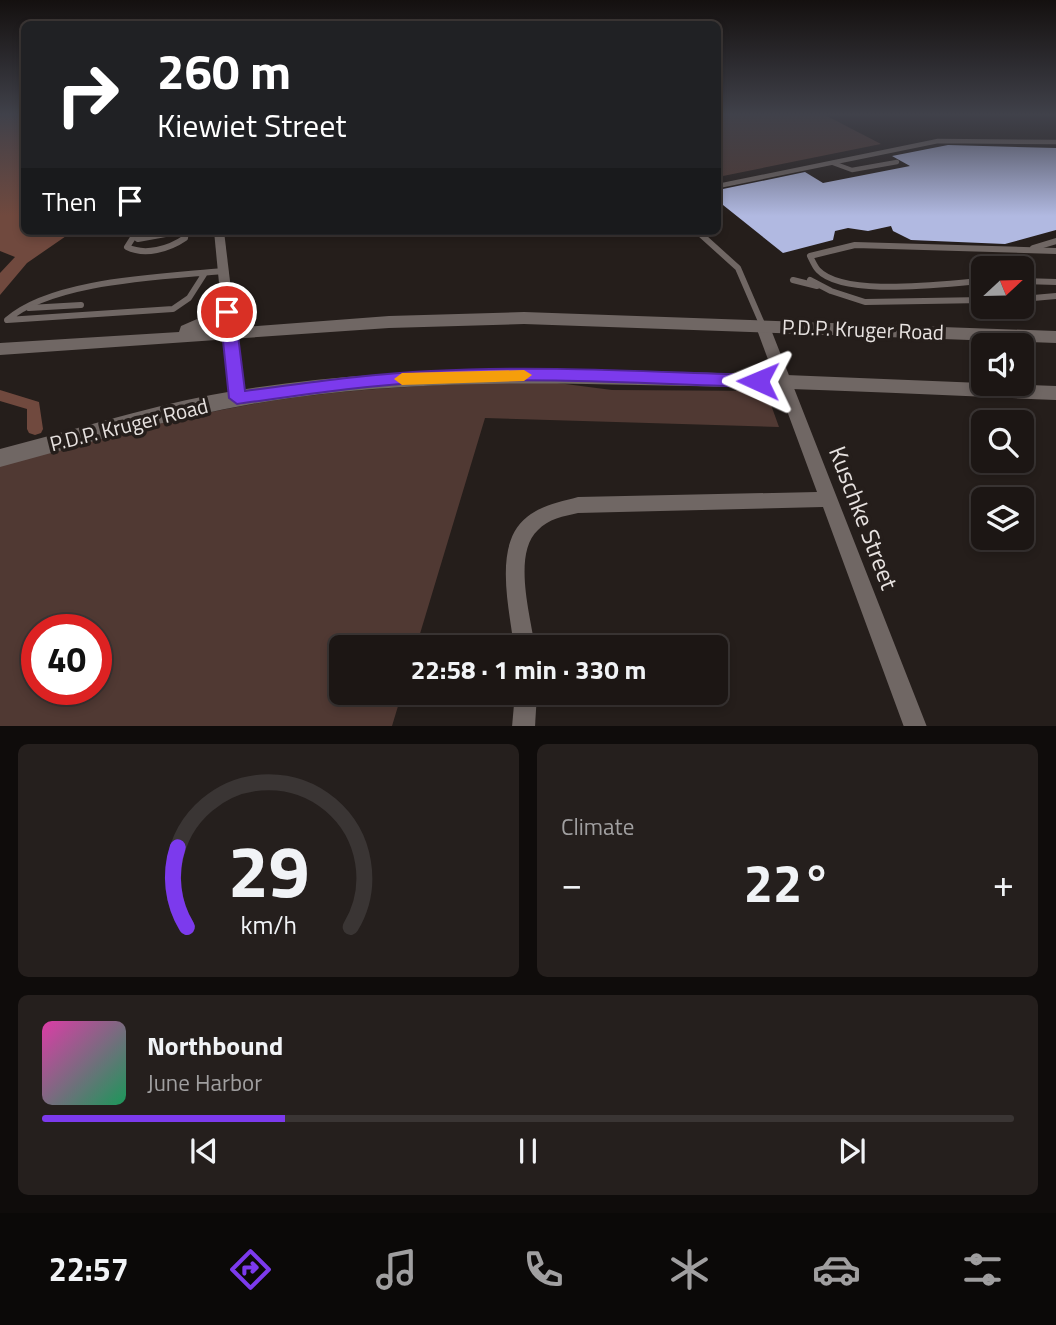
<!DOCTYPE html>
<html lang="en">
<head>
<meta charset="utf-8">
<style>
	body { margin:0; font-family:"Titillium Web",sans-serif; background:#251f1d; color:#f1f3f6; height:100vh; display:flex; flex-direction:column; font-size:26px; white-space:nowrap }
	* { box-sizing:border-box; margin:0 }
	p { font-size:23px; color:#a09fa0 }
	.icon { flex:none; width:38px; height:38px; fill:none; stroke:currentColor; stroke-width:2; stroke-linecap:round; stroke-linejoin:round }
	.map { position:relative; height:726px; overflow:hidden }
	.side { display:flex; flex-direction:column; gap:18px; padding:18px; background:#0f0c0b; flex:1 }
	.side>* { flex:none }
	.top-card { position:absolute; left:21px; top:21px; width:700px; height:214px; border-radius:10px; box-shadow:0 4px 10px #0003,0 0 0 2px #3a3534; background:#202124; color:#fff; overflow:hidden }
	.needle { width:46px; rotate:68deg }
	.tools { position:absolute; left:971px; top:256px; display:grid; gap:14px }
	.tools a { display:grid; place-items:center; width:63px; height:63px; border-radius:10px; background:#1c1614; box-shadow:0 4px 10px #0003,0 0 0 2px #3a3534; font-size:35px }
	.speed { position:absolute; left:21px; top:614px; display:flex; gap:14px; font-size:35px; font-weight:700; text-align:center }
	.speed>* { display:grid; place-content:center; width:91px; height:91px; border-radius:50%; background:#1c1614; box-shadow:0 4px 10px #0003,0 0 0 2px #3a3534; line-height:1 }
	.speed .limit { border:10px solid #d22; background:#fff; color:#111 }
	.pin { position:absolute; display:grid; place-items:center; width:60px; height:60px; color:#fff; margin:-30px; border:4px solid #fff; border-radius:50%; box-shadow:0 2px 7px #0007 }
	.me { position:absolute; width:77px; margin:-38px; rotate:271deg; stroke-linejoin:round; filter:drop-shadow(0 0 5px #0008) }
	.turn { display:flex; align-items:center; gap:24px; height:147px; padding:0 21px; font-size:32px }
	.turn .icon { width:91px; height:91px; stroke-width:2.5 }
	.turn b { display:block; font-size:49px; line-height:60px }
	.then { display:flex; align-items:center; height:66px; padding:0 21px; background:#0003; gap:14px; font-size:26px }
	.big { font-size:52px; font-weight:700; line-height:1.1 }
	.side .widget { flex:1; display:flex; flex-direction:column; justify-content:center; gap:10px; min-width:0; padding:0 24px; border-radius:10px; background:#251f1d }
	.side .dial { align-items:center; gap:0 }
	.dial svg { height:182px; overflow:visible; fill:none; stroke:#3a3534; stroke-width:7; stroke-linecap:round; text-anchor:middle }
	.dial text { fill:#f1f3f6; stroke:none }
	.song { display:flex; align-items:center; gap:21px }
	.cover { width:84px; height:84px; border-radius:10px; background:linear-gradient(135deg,hsl(320 70% 55%),hsl(150 70% 35%)) }
	.played { height:7px; border-radius:4px; background:linear-gradient(90deg,#7c3aed 25%,#3a3534 25%) }
	.keys { display:flex; justify-content:space-around; direction:ltr }
	.heat { display:flex; justify-content:space-between; align-items:center; font-size:38px; direction:ltr }
	.side .tiles { flex:1; display:grid; gap:18px; grid-template-columns:1fr 1fr }
	.widget:last-child { grid-column:span 2 }
	.trip { position:absolute; left:329px; top:635px; width:399px; height:70px; border-radius:10px; background:#1c1614; box-shadow:0 4px 10px #0003,0 0 0 2px #3a3534; font-weight:700; line-height:70px; text-align:center }
	.tabs { display:flex; height:112px; justify-content:space-around; align-items:center; background:#0b0908; color:#a09fa0 }
	.tabs .icon { width:49px; height:49px }
	.tabs .current { color:#7c3aed }
	.tabs b { font-size:32px; color:#f1f3f6 }
	.map>svg:first-child { display:block }
</style>
</head>
<body>
<div class="map">
<svg width="1056" height="727" viewBox="0 0 1056 727">
	<rect width="100%" height="100%" fill="#251e1b"/>
	<g fill="#503933" fill-rule="evenodd">
		<path d="M718,115h107l56,29 -163,33z"/>
		<path d="M486,382h64l62,8 154,1 13,36 -294,-9 -69,229 -75,1v45h61l-10,33 -392,1v-261c104,-28 209,-59 316,-71 56,-7 113,-9 170,-13zM37,630h59v60h-59z"/>
	</g>
	<path fill="#70493e" d="M0,115h24v116h44l1,3 -42,29 -27,32v-22l15,-16 -15,-6z"/>
	<g fill="none" stroke-linecap="round" stroke-linejoin="round">
		<path fill="#70493e" fill-rule="evenodd" d="M0,390l39,12 4,27 -2,4 -6,2 -6,-2 -2,-4v-20l-27,-8z"/>
	</g>
	<path fill="#b1b9e1" d="M948,145l108,3v82l-51,14 -94,-4 -18,-9 -2,-5 -23,5 -20,-3 -13,3 -2,9 -50,13 -65,-52v-11l87,-18 18,11 87,-17 -18,-10z"/>
	<g fill="none" stroke-linecap="round" stroke-linejoin="round">
		<g stroke="#706764" stroke-width="4.5">
			<path d="M833,163l19,7 45,-8"/>
			<path d="M718,186l220,-45 118,1"/>
		</g>
		<g stroke="#706764" stroke-width="6">
			<path d="M137,231l-3,5 4,3 44,-8"/>
			<path d="M697,231l41,37 25,58"/>
			<path d="M134,236l-7,11c18,9 42,2 58,-9l1,-7"/>
			<path d="M1033,248l23,-7"/>
			<path d="M205,273l-16,25 -16,11 -166,11c45,-40 156,-43 216,-49"/>
			<path d="M793,280l24,6"/>
			<path d="M810,280l21,11 34,11 119,-2"/>
			<path d="M984,281c-36,2 -140,17 -166,-11 -3,-3 -6,-10 -8,-14l45,-11 201,6"/>
			<path d="M1022,281l34,1"/>
			<path d="M1022,299l34,-3"/>
			<path d="M29,308l52,-3"/>
		</g>
		<g fill="#706764" fill-rule="evenodd">
			<path d="M214,231h10l20,167 -2,4h-10l-2,-4z"/>
			<path d="M763,323l7,4 157,400h-23l-81,-220 -245,6c-14,3 -30,6 -40,17 -26,24 -7,87 -3,118h-21c-4,-38 -22,-104 13,-131 15,-12 33,-15 51,-20l239,-5 -61,-165z"/>
			<path d="M515,693h22l-2,34h-23z"/>
		</g>
		<g fill="#706764" fill-rule="evenodd">
			<path d="M227,306l6,2 3,4 -3,4 -28,14 184,-14 135,-4 532,19v12l-532,-19 -135,4 -389,27v-12l179,-11 2,-6z"/>
			<path d="M554,369l205,5 297,12v14c-139,-6 -278,-13 -417,-15 -116,-3 -233,-3 -348,13 -99,13 -194,43 -291,69v-18c70,-18 140,-40 211,-54 113,-21 228,-25 343,-26z"/>
		</g>
	</g>
	<linearGradient id="sky" x2="0" y2="1"><stop stop-color="#14100f"/><stop offset="0.53" stop-color="#40414a"/><stop offset="1" stop-color="#40414a" stop-opacity="0"/></linearGradient>
	<rect width="1056" height="216" fill="url(#sky)"/>
	<path fill="#7c3aed" stroke="#51269a" stroke-width="2" d="M227,307l8,5 10,79c62,-8 124,-17 186,-20 109,-6 219,1 327,4l8,6 -8,6c-108,-3 -217,-10 -325,-5 -66,3 -131,13 -196,22l-8,-6 -9,-86z"/>
	<path fill="#f59e0b" d="M524,370l8,5 -8,6 -122,4 -8,-6 8,-6z"/>
	<g text-anchor="middle" stroke-width="7" stroke-linejoin="round" paint-order="stroke">
		<g font-size="21" fill="#e7e2e0" stroke="#251e1b">
			<text transform="translate(863 330) rotate(2)" y="7">P.D.P. Kruger Road</text>
			<text transform="translate(129 425) rotate(-14)" y="7">P.D.P. Kruger Road</text>
		</g>
		<g font-size="24" fill="#e7e2e0" stroke="#251e1b">
			<text transform="translate(863 518) rotate(69)" y="8">Kuschke Street</text>
		</g>
	</g>
</svg>
<div class="tools">
<a><svg class="needle" viewBox="-14 -14 28 28"><path d="M0-13l5 13h-10z" fill="#e53935"/><path d="M0 13l5-13h-10z" fill="#a09fa0"/></svg></a>
<a><svg class="icon" aria-label="sound" viewBox="0 0 24 24"><path d="M4 9h4l5-4v14l-5-4H4zM17 9q2 3 0 6"/></svg></a>
<a><svg class="icon" aria-label="search" viewBox="0 0 24 24"><circle cx="10" cy="10" r="6"/><path d="M15 15l6 6"/></svg></a>
<a><svg class="icon" aria-label="layers" viewBox="0 0 24 24"><path d="M12 4l9 5-9 5-9-5zM3 14l9 5 9-5"/></svg></a>
</div>
<div class="speed"><div class="limit">40</div></div>
<div class="pin" style="left:227px;top:312px;background:#d93025"><svg class="icon" aria-label="arrive" viewBox="0 0 24 24"><path d="M6 21V4h12l-3 4 3 4H6"/></svg></div>
<svg class="me" style="left:758px;top:381px" viewBox="-20 -20 40 40"><path d="M0-17L14 15 0 8-14 15z" fill="#7c3aed" stroke="#fff" stroke-width="4"/></svg>
<div class="trip">22:58 · 1 min · 330 m</div>
<div class="top-card">
<div class="turn"><svg class="icon" aria-label="right" viewBox="0 0 24 24"><path d="M7 20v-9h11M14 6l5 5-5 5"/></svg><div><b>260 m</b>Kiewiet Street</div></div>
<div class="then">Then<svg class="icon" aria-label="arrive" viewBox="0 0 24 24"><path d="M6 21V4h12l-3 4 3 4H6"/></svg></div>
</div>
</div>
<section class="side">
<div class="tiles">
<div class="widget dial"><svg viewBox="0 0 100 80">
<path d="M14 69A42 42 0 1 1 86 69"/>
<path d="M14 69A42 42 0 0 1 10 34" stroke="#7c3aed"/>
<text x="50" y="56" font-size="32" font-weight="700">29</text>
<text x="50" y="72" font-size="11">km/h</text>
</svg></div>
<div class="widget"><p>Climate</p>
<div class="heat"><a>−</a><b class="big">22°</b><a>+</a></div>
</div>
<div class="widget">
<div class="song"><i class="cover"></i><div><b>Northbound</b><p>June Harbor</p></div></div>
<div class="played"></div>
<div class="keys"><svg class="icon" aria-label="previous" viewBox="0 0 24 24"><path d="M18 5L8 12l10 7zM5 5v14"/></svg><svg class="icon" aria-label="pause" viewBox="0 0 24 24"><path d="M8 5v14M16 5v14"/></svg><svg class="icon" aria-label="next" viewBox="0 0 24 24"><path d="M6 5l10 7-10 7zM19 5v14"/></svg></div>
</div>
</div>
</section>
<nav class="tabs">
<b>22:57</b>
<svg class="icon current" aria-label="directions" viewBox="0 0 24 24"><path d="M12 3l9 9-9 9-9-9zM9 14v-3h6M13 9l2 2-2 2"/></svg>
<svg class="icon" aria-label="music" viewBox="0 0 24 24"><path d="M9 18V5l10-2v13"/><circle cx="6" cy="18" r="3"/><circle cx="16" cy="16" r="3"/></svg>
<svg class="icon" aria-label="phone" viewBox="0 0 24 24"><path d="M5 4h4l2 5-3 2q2 4 5 5l2-3 5 2v4C11 20 4 13 5 4z"/></svg>
<svg class="icon" aria-label="climate" viewBox="0 0 24 24"><path d="M12 3v18M4 7l16 10M4 17L20 7"/></svg>
<svg class="icon" aria-label="car" viewBox="0 0 24 24"><path d="M5 17H2v-5l4-1 3-4h7l3 4 3 1v5h-3M9 17h6M6 11h13"/><circle cx="7" cy="17" r="2"/><circle cx="17" cy="17" r="2"/></svg>
<svg class="icon" aria-label="filters" viewBox="0 0 24 24"><path d="M4 7h16M4 17h16"/><circle cx="9" cy="7" r="2"/><circle cx="15" cy="17" r="2"/></svg>
</nav>
</body>
</html>
